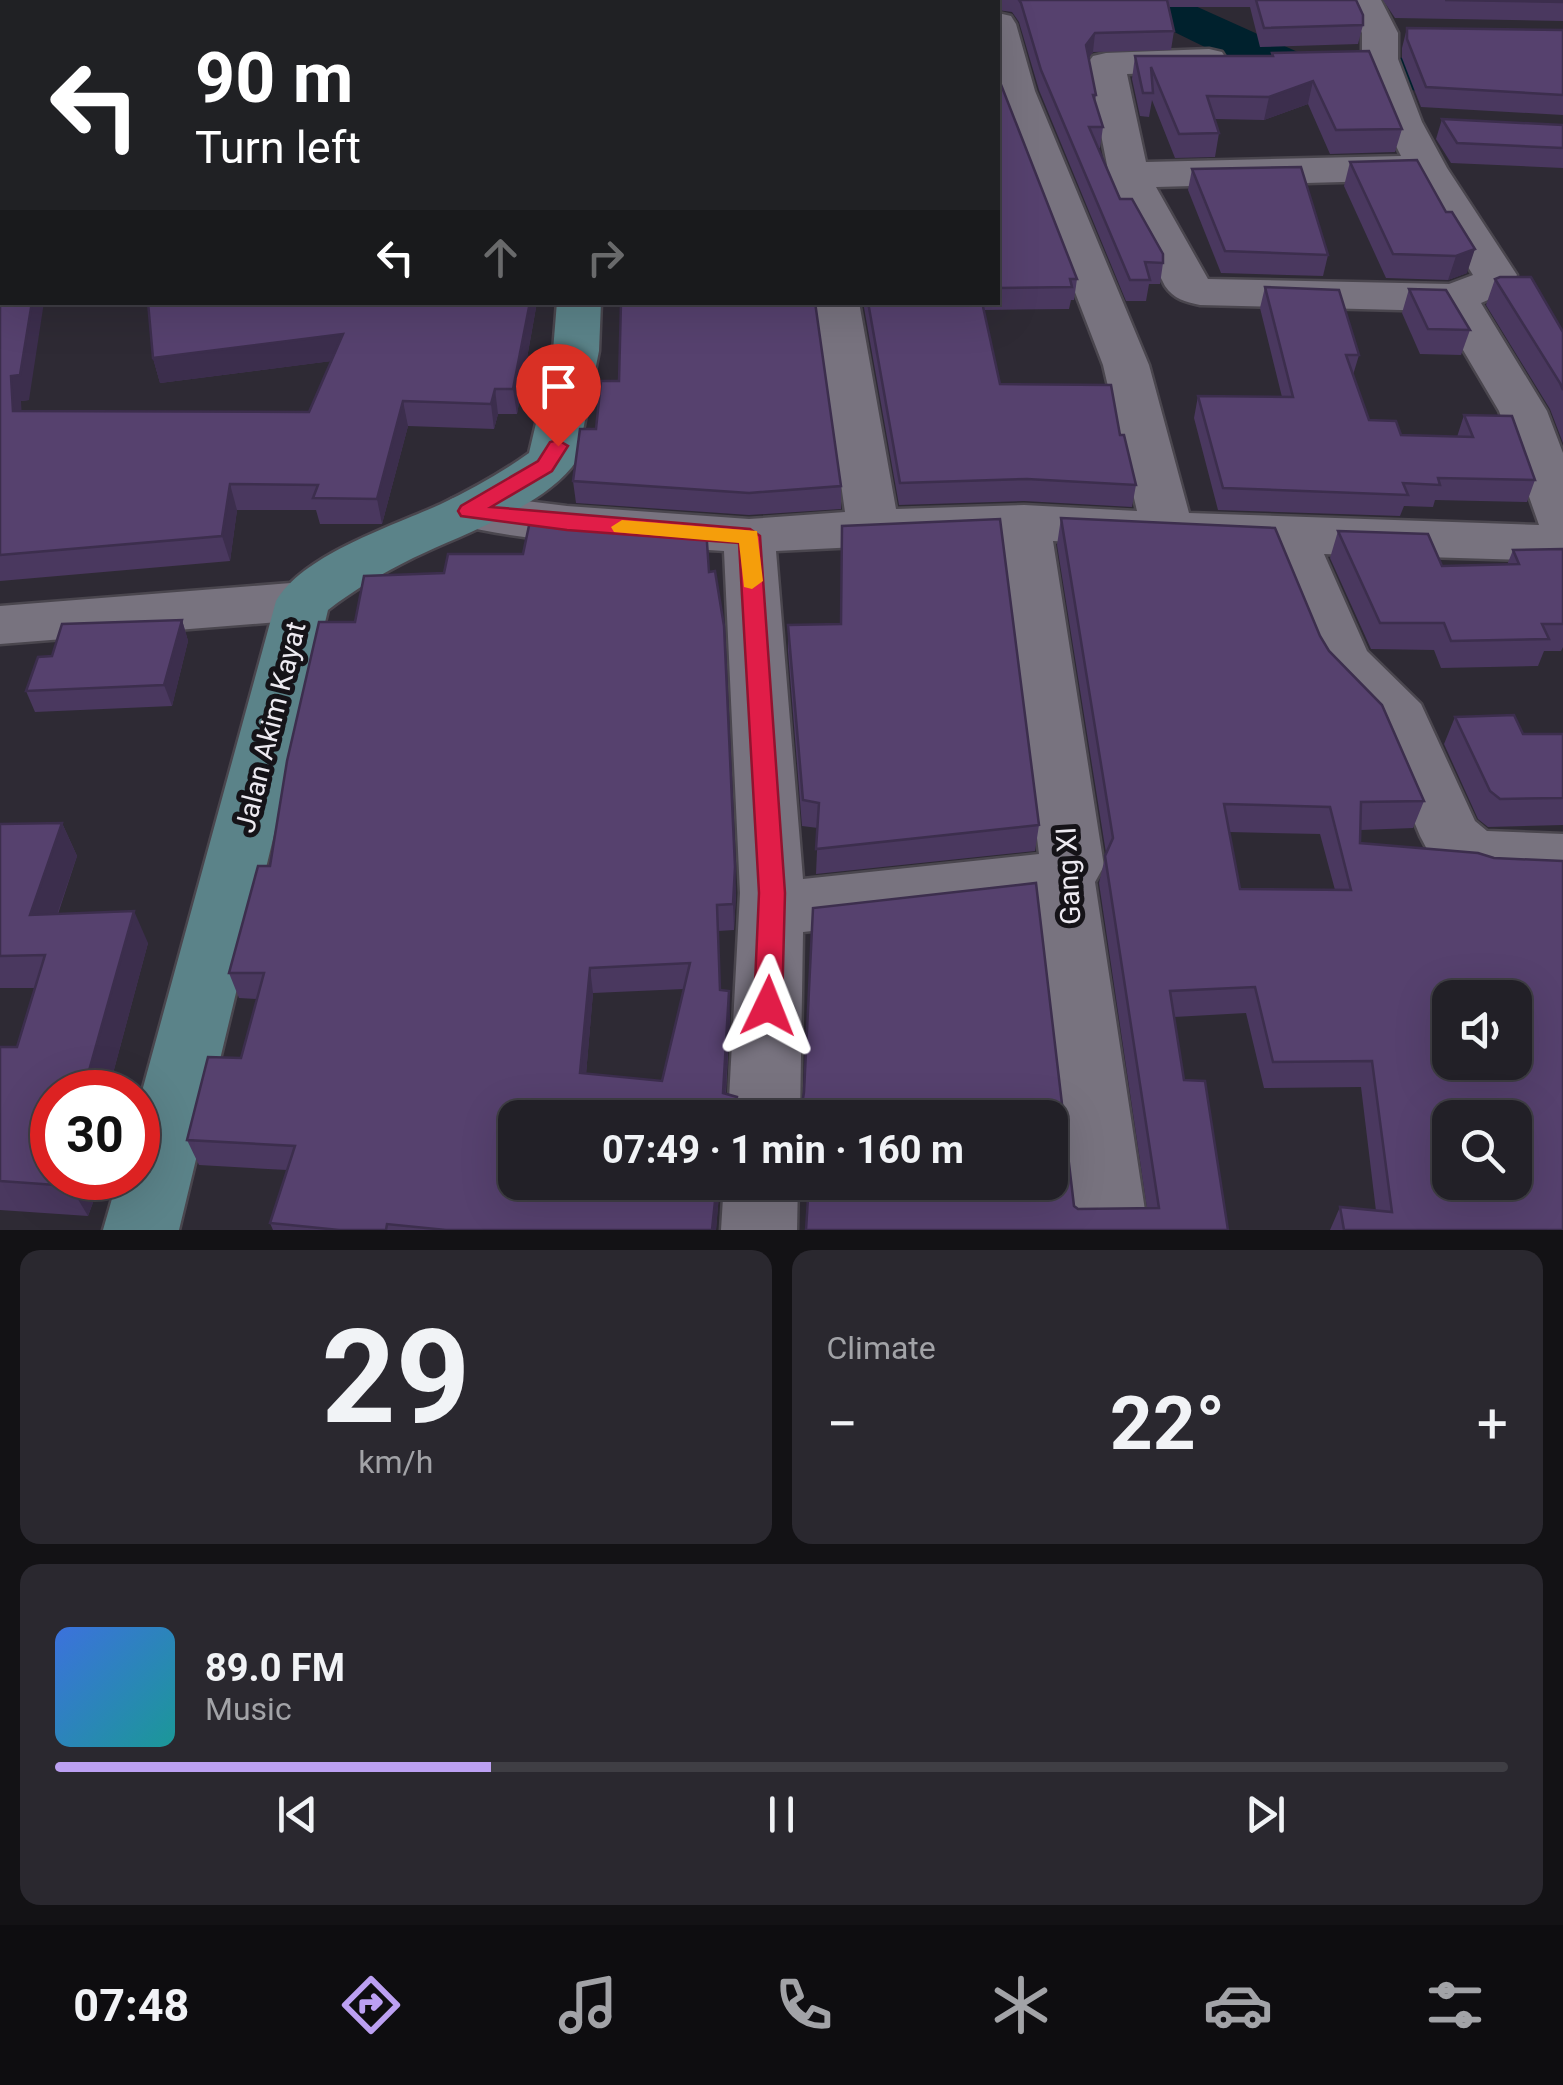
<!DOCTYPE html>
<html lang="en">
<head>
<meta charset="utf-8">
<style>
	body { margin:0; font-family:Roboto,sans-serif; background:#2a282f; color:#f1f3f6; height:100vh; display:flex; flex-direction:column; font-size:38px; white-space:nowrap }
	* { box-sizing:border-box; margin:0 }
	p { font-size:32px; color:#a2a3a7 }
	.icon { flex:none; width:55px; height:55px; fill:none; stroke:currentColor; stroke-width:2; stroke-linecap:round; stroke-linejoin:round }
	.map { position:relative; height:1230px; overflow:hidden }
	.sheet { display:flex; flex-direction:column; gap:20px; padding:20px; background:#131215; flex:1 }
	.sheet>* { flex:none }
	.hud { position:absolute; left:0px; top:0px; width:1000px; height:305px; box-shadow:0 10px 40px #0002,0 0 0 2px #3f3e44; background:#202124; color:#fff; overflow:hidden }
	.fabs { position:absolute; left:1432px; top:980px; display:grid; gap:20px }
	.fabs a { display:grid; place-items:center; width:100px; height:100px; border-radius:20px; background:#222027; box-shadow:0 10px 40px #0002,0 0 0 2px #3f3e44; font-size:50px }
	.speed { position:absolute; left:30px; top:1070px; display:flex; gap:20px; font-size:50px; font-weight:700; text-align:center }
	.speed>* { display:grid; place-content:center; width:130px; height:130px; border-radius:50%; background:#222027; box-shadow:0 10px 40px #0002,0 0 0 2px #3f3e44; line-height:1 }
	.speed .limit { border:15px solid #d22; background:#fff; color:#111 }
	.pin { position:absolute; display:grid; place-items:center; width:85px; height:85px; color:#fff; margin:-102px -42px; border-radius:50% 50% 50% 0; rotate:-45deg; box-shadow:0 0 10px #0007 }
	.pin .icon { rotate:45deg }
	.me { position:absolute; width:110px; margin:-55px; rotate:2deg; stroke-linejoin:round; filter:drop-shadow(0 0 8px #0008) }
	.turn { display:flex; align-items:center; gap:35px; height:210px; padding:0 30px; font-size:45px }
	.turn .icon { width:130px; height:130px; stroke-width:2.5 }
	.turn b { display:block; font-size:70px; line-height:85px }
	.lanes { display:flex; align-items:center; height:95px; padding:0 30px; background:#0003; justify-content:center; gap:50px; direction:ltr }
	.lanes .off { opacity:.35 }
	.big { font-size:75px; font-weight:700; line-height:1.1 }
	.sheet .card { flex:1; display:flex; flex-direction:column; justify-content:center; gap:15px; min-width:0; padding:0 35px; border-radius:20px; background:#2a282f }
	.sheet .dial { align-items:center; gap:0 }
	.dial b { font-size:130px; line-height:1 }
	.song { display:flex; align-items:center; gap:30px }
	.cover { width:120px; height:120px; border-radius:15px; background:linear-gradient(135deg,hsl(220 70% 55%),hsl(180 70% 35%)) }
	.played { height:10px; border-radius:5px; background:linear-gradient(90deg,#bca0f2 30%,#3f3e44 30%) }
	.keys { display:flex; justify-content:space-around; direction:ltr }
	.heat { display:flex; justify-content:space-between; align-items:center; font-size:55px; direction:ltr }
	.sheet .tiles { flex:1; display:grid; gap:20px; grid-template-columns:1fr 1fr }
	.card:last-child { grid-column:span 2 }
	.trip { position:absolute; left:498px; top:1100px; width:570px; height:100px; border-radius:20px; background:#222027; box-shadow:0 10px 40px #0002,0 0 0 2px #3f3e44; font-weight:700; line-height:100px; text-align:center }
	.tabs { display:flex; height:160px; justify-content:space-around; align-items:center; background:#0e0d10; color:#a2a3a7 }
	.tabs .icon { width:70px; height:70px }
	.tabs .active { color:#bca0f2 }
	.tabs b { font-size:45px; color:#f1f3f6 }
	.map>svg:first-child { display:block }
</style>
</head>
<body>
<div class="map">
<svg width="1563" height="1230" viewBox="0 0 1563 1230">
	<rect width="100%" height="100%" fill="#2e2a34"/>
	<g fill="none" stroke-linecap="round" stroke-linejoin="round">
		<path fill="#00212d" fill-rule="evenodd" d="M1102,0h80l118,53h56l67,7 140,22v32c-68,-11 -137,-25 -206,-29 -29,-2 -57,2 -85,-5l-110,-54 -52,-16z"/>
		<defs>
			<g id="minor">
				<path d="M1347,0h34l17,33v26l24,63 25,46 70,107 -8,16 -28,12 66,108 16,42v108l-239,-7 43,97 54,53 54,117 12,10 76,3v50l-81,-3 -35,-11 -18,-17 -9,-17 -44,-106 -53,-54 -8,-14 -45,-110 -217,-11 51,325 -9,16 53,348h-76l-37,-324 -232,26 -3,186h-72l12,-225 -16,-342c-90,-6 -186,-5 -273,-28l-8,-12 8,-12 18,-5 98,12 182,13 96,-7 -30,-210h44l37,207 128,-4 113,6 -34,-146 -105,-273v-79l13,3 5,8 19,67 114,274 40,148 350,12 -40,-114 -59,-100 -240,-6c-15,-3 -26,-6 -35,-19l-56,-111 -22,-111 6,-8 13,-3 103,-4 13,3 5,8 -5,8 -13,3 -82,3 19,88 255,-6 -17,-34 -22,-63v-26zM1414,180l59,95 -24,9 -241,-5 -52,-92zM1000,540l39,314 -236,25 -27,-328z"/>
				<path d="M303,582l19,6 8,13 -8,13 -19,6 -303,24v-38z"/>
				<path d="M724,1182h74l-1,48h-76z"/>
			</g>
			<g id="major">
				<rect x="580" y="0" width="34" height="2"/>
				<path d="M557,302h44l-2,49 -22,109c-30,46 -115,74 -164,98 -30,15 -58,31 -85,52l-149,620h-76l15,-52h20v-72l138,-505c28,-47 117,-75 165,-97 31,-15 60,-31 88,-51l24,-102z"/>
			</g>
		</defs>
		<use href="#minor" stroke="#4a464e" stroke-width="5"/>
		<use href="#major" stroke="#4a464e" stroke-width="5"/>
		<use href="#minor" fill="#78737f" fill-rule="evenodd"/>
		<use href="#major" fill="#5b8389" fill-rule="evenodd"/>
	</g>
	<g fill="#4a385f" fill-rule="evenodd">
		<path d="M643,0h713l7,25 -5,19 -98,3 -10,-40h-82l6,24 -3,19 -78,2 -5,6 8,37 -1,7 8,25 -3,21h-2l22,51 43,64 -3,21h-11l-3,17h-20l-87,-211 -20,-68 -7,-10 -14,-2v-8h-355z"/>
		<path d="M1383,0h180v21l-168,-3z"/>
		<path d="M1407,28l156,2v85l-142,-8 -19,-49v-10z"/>
		<path d="M1272,53l130,76 -7,23 -65,2 -22,-50 -44,16 -49,-1 4,14 -4,24 -40,1 -23,-58 -3,17 -9,-1 -8,-37 3,-23h137z"/>
		<path d="M998,77l79,202 -3,21h-3l-2,9 -85,1 16,74 120,51 16,50 -4,22 -108,-6 -125,4 -36,-203h135z"/>
		<path d="M1442,119l121,6v43l-112,-5 -15,-24z"/>
		<path d="M1417,160l50,113 -19,7 -62,-2 -42,-92 6,-24z"/>
		<path d="M1192,169l136,86 -5,21 -102,-3 -33,-83z"/>
		<path d="M0,173l29,227 -8,1v10l288,1 22,-51 -171,22 -7,-25 384,-56 -20,112h-19l-4,15 -86,-3 -26,98h-62l-4,-14h-79l-7,51 -230,20z"/>
		<path d="M1495,279l68,53v111l-13,-34 -64,-104z"/>
		<path d="M1265,287l94,68 -6,20 16,45 32,15 56,2 7,-22 71,65 -8,22 -92,-2 -2,7 -29,-1 -4,10 -182,-6 -24,-92 4,-22 84,1 -22,-89z"/>
		<path d="M1409,289l61,41 -9,25 -41,-1 -18,-41z"/>
		<path d="M619,381l222,105v23l-92,6 -173,-12 -3,-22z"/>
		<path d="M1061,518l259,118 104,165 -11,27 -52,2 -1,13 203,387h-233l10,-23 36,4 -15,-124 -97,1 -18,-75 -72,4 10,63 44,150 -419,-48 265,24 4,3 69,-1 -48,-325 7,-30 -49,-308zM1229,832l91,2 15,56 -95,-1z"/>
		<path d="M1338,531l104,35 65,-1 6,-15 50,-1v98l-2,4h-17l-6,15 -97,2 -7,-18 -63,-1 -41,-91z"/>
		<path d="M709,572l27,321 -2,37 -16,1 2,59 10,27 -4,77 -211,24 205,64 -4,48h-443l-3,-7 17,-53 -88,-5 -12,-25 54,-82 16,-59 -18,-1 -10,-25 41,-107 85,-244zM684,989l-22,92 -76,-7 7,-81z"/>
		<path d="M182,620l6,21 -16,65 -137,6 -9,-21 26,-35z"/>
		<path d="M788,625l251,200 -4,26 -219,23 2,-46 -16,-2 -14,-175z"/>
		<path d="M1455,717l68,17h40v91l-75,2 -10,-8 -34,-75z"/>
		<path d="M62,823l15,33 -19,58 90,29 -40,149h-56l50,86 -14,38 -88,-6v-163h17l18,-59h-35v-164z"/>
	</g>
	<g fill="#3c2e4d">
		<path d="M1095,33l-2,19 -10,13 3,-20z"/>
		<path d="M1313,81l-5,23 -44,16 5,-23z"/>
		<path d="M2,88v67l-2,15v-68z"/>
		<path d="M1475,249l-8,24 -19,7 8,-24z"/>
		<path d="M32,302h12l-15,98 -8,1 2,35 -10,-25 -2,-35z"/>
		<path d="M530,302h7l-20,112 -4,-25z"/>
		<path d="M343,334l5,25 -188,24 -7,-25z"/>
		<path d="M495,389l3,25 -4,15 -3,-25z"/>
		<path d="M403,401l5,25 -26,98 -5,-25z"/>
		<path d="M230,484l7,26 -7,51 -8,-25z"/>
		<path d="M182,620l6,21 -16,65 -8,-21z"/>
		<path d="M62,823l15,33 -31,91 -16,-32z"/>
		<path d="M735,867l1,26 -2,37 -1,-26z"/>
		<path d="M134,911l14,32 -40,149h-25z"/>
		<path d="M590,968l3,25 -9,105 -4,-25z"/>
		<path d="M729,991l1,26 -6,101 -1,-25z"/>
		<path d="M74,1178h28l-14,38 -18,-30z"/>
		<path d="M717,1182h3l-4,48h-4z"/>
	</g>
	<g fill="#56416e" stroke="#3c2e4d" stroke-width="2.5" fill-rule="evenodd">
		<path d="M0,0h146l-1,2h-143v86l-2,14z"/>
		<rect x="219" y="0" width="357" height="2"/>
		<path d="M644,0h353v2h-352z"/>
		<path d="M1019,0h148l7,31 -79,2 -9,12 10,50h-3l10,32h-14l31,72h12l31,55v9l-18,-1 5,18h-20l-89,-210 -20,-67z"/>
		<path d="M1256,0h100l7,15v10l-99,3z"/>
		<path d="M1445,0h118v2z"/>
		<path d="M1407,28l156,2v65l-137,-8 -19,-48z"/>
		<path d="M1369,51l33,78 -66,1 -23,-49 -44,16 -62,-1 12,37 -40,1 -28,-67 2,26h-10l-8,-37h138l-1,-3z"/>
		<path d="M998,77l79,202h-7l2,8 -74,1z"/>
		<path d="M1442,119l121,6v23l-106,-5z"/>
		<path d="M1417,160l29,52h6l23,37 -19,7 -63,-2 -43,-92z"/>
		<path d="M1301,167l27,88 -103,-4 -33,-82z"/>
		<path d="M0,173h2v129h30l-12,73 -9,1 2,35 296,1 34,-78 -190,24 -5,-56h382l-17,87h-18l-4,15 -88,-3 -26,98 -64,-1 5,-13 -88,-1 -8,52 -222,19z"/>
		<path d="M1500,277h31l32,55v58l-3,-7 -65,-104z"/>
		<path d="M1265,287l74,3 20,65h-13l23,65 27,1 5,14 72,2 -9,-22 48,1 23,64 -97,-2 2,7 -37,-2 5,12 -185,-7 -25,-92 95,1z"/>
		<path d="M1409,289l37,1 24,40 -42,-1z"/>
		<path d="M621,302h194l26,184 -92,7 -176,-12 7,-52h16l5,-48h18z"/>
		<path d="M868,302h114l18,82 111,1 9,50h4l12,50 -109,-6 -127,4z"/>
		<path d="M531,516l175,12 3,44 6,-1 9,55 11,241 -2,37 -16,1 3,85 9,1 -6,102 14,4 -3,21h-219v64h202l-5,48h-266l-59,-6 -1,6h-47l-69,-7 25,-77 -108,-6 21,-83 33,1 23,-85h-35l29,-107h12l17,-105 32,-139h36l9,-46 80,-3 4,-19h75zM690,963l-28,118 -82,-8 10,-105z"/>
		<path d="M1061,518l214,10 45,108 9,15 53,54 42,96 -63,1 -1,41 118,10 16,5 69,3v369h-219l-4,-23 52,5 -20,-151 -99,1 -18,-75 -85,4 14,89 21,1 23,149h-422l3,-48h241v-64h-250l4,-26 9,-184 223,-25 38,323 4,3 81,-1 -54,-352 8,-18zM1224,804l106,3 21,83 -111,-1zM1450,998h65v64h-65zM1450,1118h65v64h-65z"/>
		<path d="M1000,519l39,306 -223,24 3,-46 -16,-3 -15,-175 53,-1 1,-98z"/>
		<path d="M1338,531l90,3 14,32 77,-2 -6,-14 50,-1v75h-21l7,15 -98,2 -7,-18h-64z"/>
		<path d="M182,620l-18,65 -138,6 12,-34 14,-1 10,-32z"/>
		<path d="M1514,715l9,19h40v64l-63,1 -10,-8 -35,-74z"/>
		<path d="M62,823l-32,92 104,-4 -51,181h-31v86h22l-4,8 -70,-5v-134h17l28,-92 -45,1v-132z"/>
	</g>
	<path fill="#e11d48" stroke="#92132f" stroke-width="2.5" d="M558,440l10,6 -16,25 -61,36 259,22 10,7 25,357 -3,113 -4,8 -10,3 -10,-3 -4,-8 5,-113 -20,-350 -172,-13 -106,-14 -3,-5 3,-5 77,-45 12,-19z"/>
	<path fill="#f59e0b" d="M622,520l135,11 6,50 -11,8 -8,-2 -5,-44 -125,-11 -3,-5z"/>
	<g text-anchor="middle" stroke-width="10" stroke-linejoin="round" paint-order="stroke">
		<g font-size="28" fill="#edeaf1" stroke="#151318">
			<text transform="translate(270 727) rotate(-76)" y="10">Jalan Akim Kayat</text>
			<text transform="translate(1068 876) rotate(-93)" y="10">Gang XI</text>
		</g>
	</g>
</svg>
<div class="fabs">
<a><svg class="icon" aria-label="sound" viewBox="0 0 24 24"><path d="M4 9h4l5-4v14l-5-4H4zM17 9q2 3 0 6"/></svg></a>
<a><svg class="icon" aria-label="search" viewBox="0 0 24 24"><circle cx="10" cy="10" r="6"/><path d="M15 15l6 6"/></svg></a>
</div>
<div class="speed"><div class="limit">30</div></div>
<div class="pin" style="left:558px;top:446px;background:#d93025"><svg class="icon" aria-label="arrive" viewBox="0 0 24 24"><path d="M6 21V4h12l-3 4 3 4H6"/></svg></div>
<svg class="me" style="left:768px;top:1006px" viewBox="-20 -20 40 40"><path d="M0-17L14 15 0 8-14 15z" fill="#e11d48" stroke="#fff" stroke-width="4"/></svg>
<div class="trip">07:49 · 1 min · 160 m</div>
<div class="hud">
<div class="turn"><svg class="icon" aria-label="left" viewBox="0 0 24 24"><path d="M17 20v-9H6M10 6l-5 5 5 5"/></svg><div><b>90 m</b>Turn left</div></div>
<div class="lanes"><svg class="icon" aria-label="left" viewBox="0 0 24 24"><path d="M17 20v-9H6M10 6l-5 5 5 5"/></svg><svg class="icon off" aria-label="ahead" viewBox="0 0 24 24"><path d="M12 20V5M6 11l6-6 6 6"/></svg><svg class="icon off" aria-label="right" viewBox="0 0 24 24"><path d="M7 20v-9h11M14 6l5 5-5 5"/></svg></div>
</div>
</div>
<section class="sheet">
<div class="tiles">
<div class="card dial"><b>29</b><p>km/h</p></div>
<div class="card"><p>Climate</p>
<div class="heat"><a>−</a><b class="big">22°</b><a>+</a></div>
</div>
<div class="card">
<div class="song"><i class="cover"></i><div><b>89.0 FM</b><p>Music</p></div></div>
<div class="played"></div>
<div class="keys"><svg class="icon" aria-label="previous" viewBox="0 0 24 24"><path d="M18 5L8 12l10 7zM5 5v14"/></svg><svg class="icon" aria-label="pause" viewBox="0 0 24 24"><path d="M8 5v14M16 5v14"/></svg><svg class="icon" aria-label="next" viewBox="0 0 24 24"><path d="M6 5l10 7-10 7zM19 5v14"/></svg></div>
</div>
</div>
</section>
<nav class="tabs">
<b>07:48</b>
<svg class="icon active" aria-label="directions" viewBox="0 0 24 24"><path d="M12 3l9 9-9 9-9-9zM9 14v-3h6M13 9l2 2-2 2"/></svg>
<svg class="icon" aria-label="music" viewBox="0 0 24 24"><path d="M9 18V5l10-2v13"/><circle cx="6" cy="18" r="3"/><circle cx="16" cy="16" r="3"/></svg>
<svg class="icon" aria-label="phone" viewBox="0 0 24 24"><path d="M5 4h4l2 5-3 2q2 4 5 5l2-3 5 2v4C11 20 4 13 5 4z"/></svg>
<svg class="icon" aria-label="climate" viewBox="0 0 24 24"><path d="M12 3v18M4 7l16 10M4 17L20 7"/></svg>
<svg class="icon" aria-label="car" viewBox="0 0 24 24"><path d="M5 17H2v-5l4-1 3-4h7l3 4 3 1v5h-3M9 17h6M6 11h13"/><circle cx="7" cy="17" r="2"/><circle cx="17" cy="17" r="2"/></svg>
<svg class="icon" aria-label="filters" viewBox="0 0 24 24"><path d="M4 7h16M4 17h16"/><circle cx="9" cy="7" r="2"/><circle cx="15" cy="17" r="2"/></svg>
</nav>
</body>
</html>
